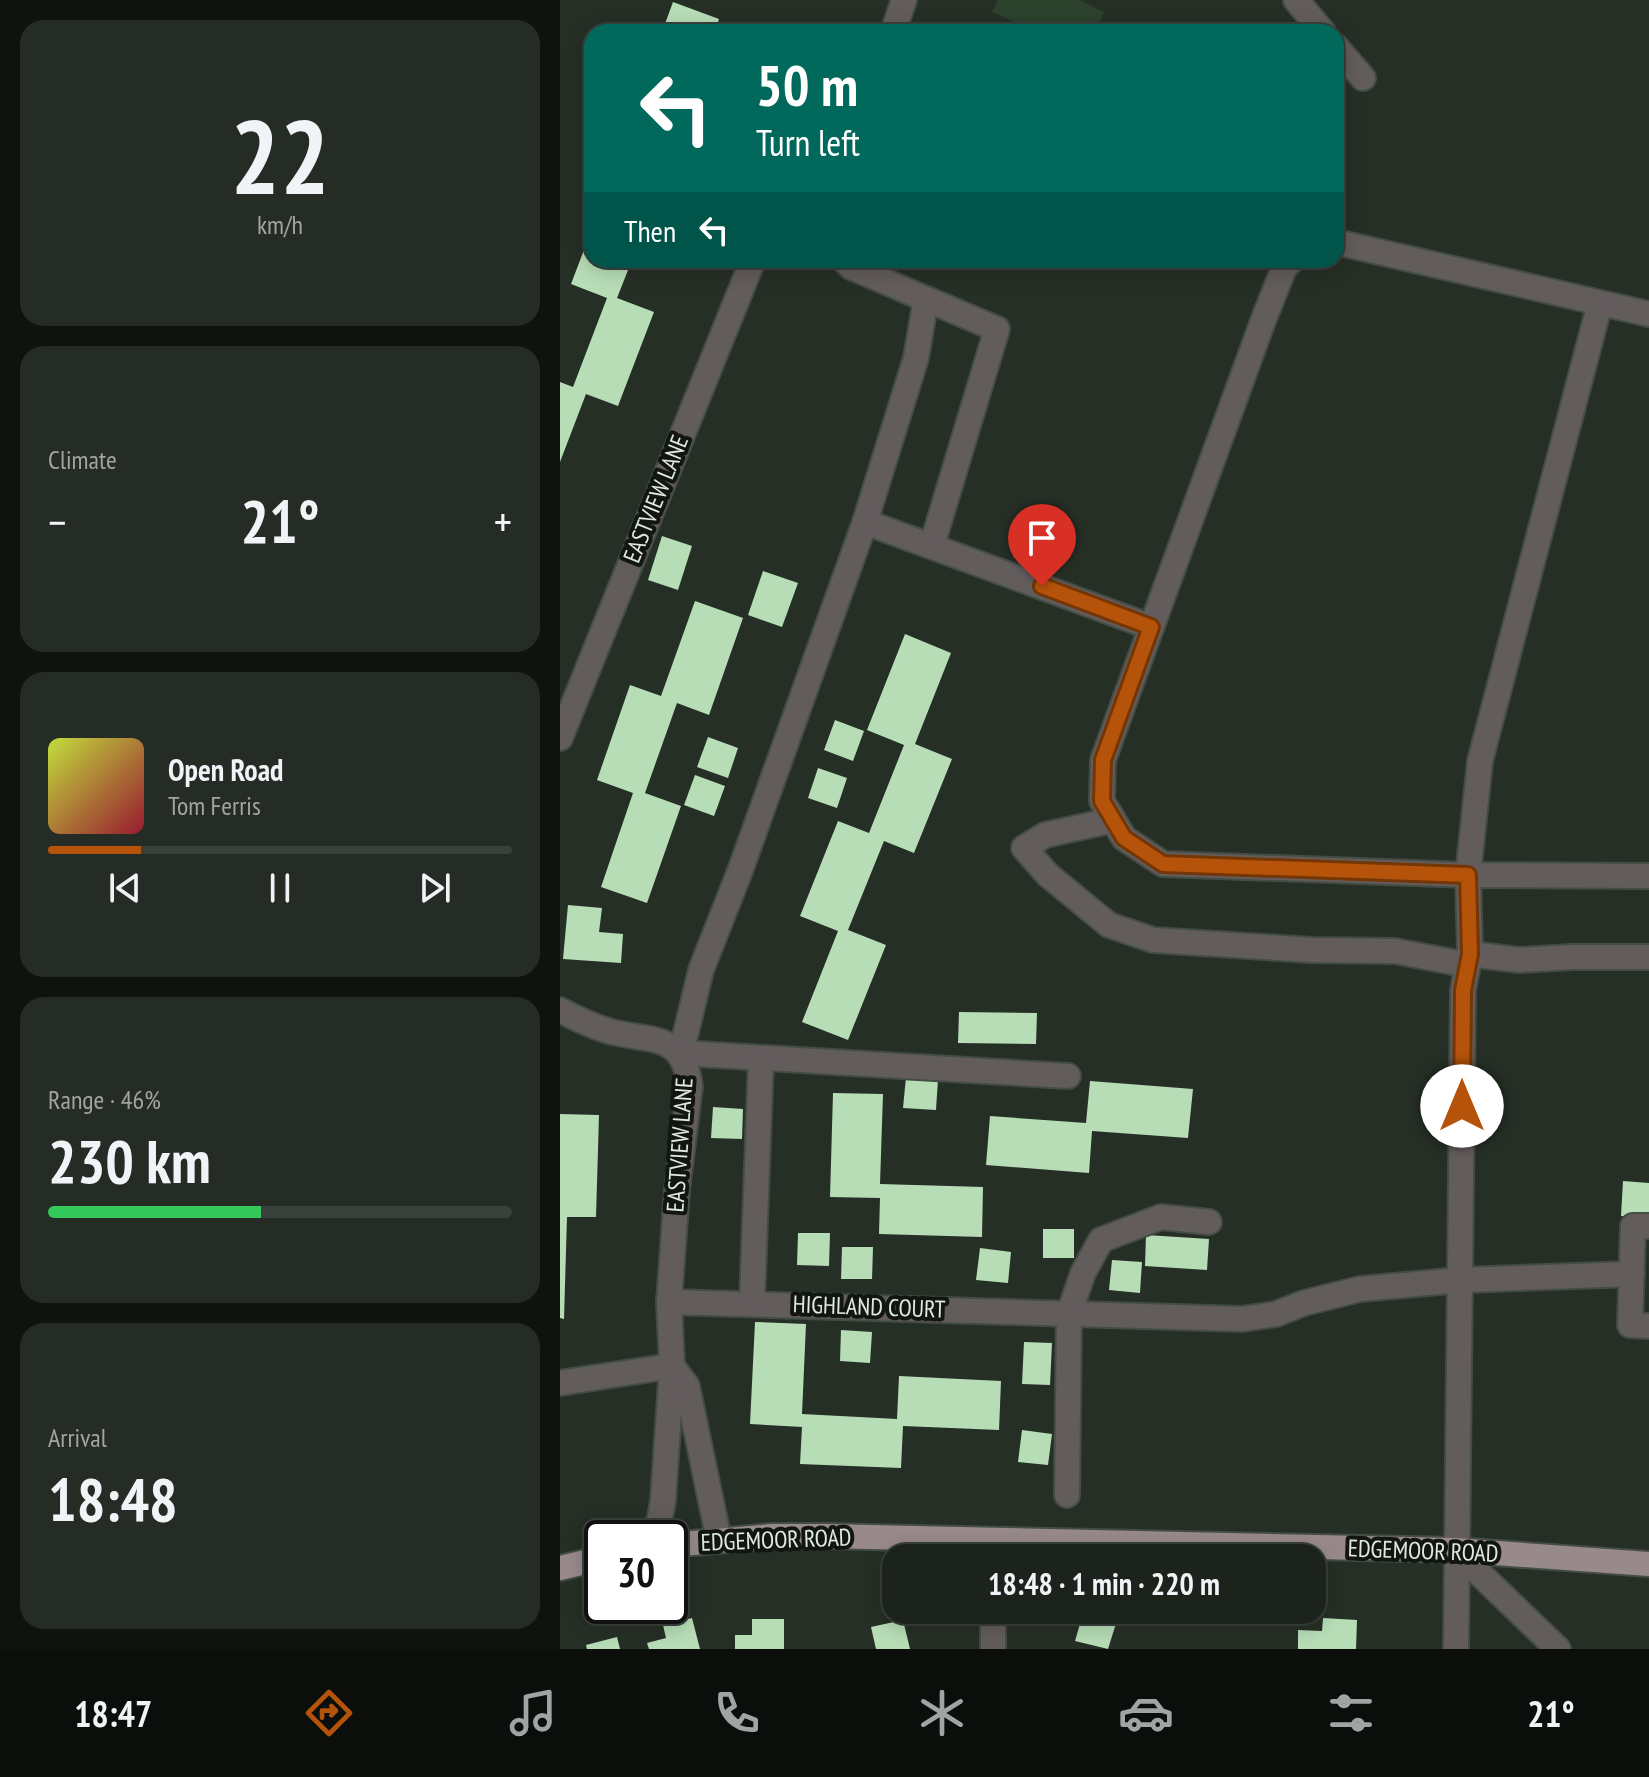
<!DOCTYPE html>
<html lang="en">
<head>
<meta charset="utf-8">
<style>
	body { margin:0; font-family:"PT Sans Narrow",sans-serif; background:#252b25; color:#f1f3f6; height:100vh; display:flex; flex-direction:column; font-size:30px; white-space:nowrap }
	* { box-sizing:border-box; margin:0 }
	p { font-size:26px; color:#a0a4a3 }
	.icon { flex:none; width:44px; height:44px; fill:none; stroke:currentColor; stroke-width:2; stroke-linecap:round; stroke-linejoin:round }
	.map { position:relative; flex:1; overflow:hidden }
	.side { display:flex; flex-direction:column; gap:20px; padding:20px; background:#0f130f; width:560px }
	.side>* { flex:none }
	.guide { position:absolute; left:24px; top:24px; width:760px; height:244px; border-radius:24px; box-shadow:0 4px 20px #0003,0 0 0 2px #3a403b; background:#00695c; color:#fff; overflow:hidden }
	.speed { position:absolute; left:24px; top:1520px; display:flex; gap:16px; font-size:40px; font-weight:700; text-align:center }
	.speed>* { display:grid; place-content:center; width:104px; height:104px; border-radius:50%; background:#1c231c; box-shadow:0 4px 20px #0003,0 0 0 2px #3a403b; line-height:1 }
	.speed .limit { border:4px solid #111; border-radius:12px; background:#fff; color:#111 }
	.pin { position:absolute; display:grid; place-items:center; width:68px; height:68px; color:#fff; margin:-82px -34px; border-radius:50% 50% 50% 0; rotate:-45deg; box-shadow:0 0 8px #0007 }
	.pin .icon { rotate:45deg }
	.me { position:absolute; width:88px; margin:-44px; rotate:0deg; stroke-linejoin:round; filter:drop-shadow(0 0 6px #0008) }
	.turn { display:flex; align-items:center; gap:28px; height:168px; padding:0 40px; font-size:36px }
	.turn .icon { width:104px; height:104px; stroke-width:2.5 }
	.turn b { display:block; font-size:56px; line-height:68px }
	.then { display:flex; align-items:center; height:76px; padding:0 40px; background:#0003; gap:16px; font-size:30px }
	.big { font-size:60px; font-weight:800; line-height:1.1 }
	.side .tile { flex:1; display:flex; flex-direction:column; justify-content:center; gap:12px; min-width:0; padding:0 28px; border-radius:24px; background:#252b25 }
	.side .dial { align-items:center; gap:0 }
	.dial b { font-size:104px; line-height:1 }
	.song { display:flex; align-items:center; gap:24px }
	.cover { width:96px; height:96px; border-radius:12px; background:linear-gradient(135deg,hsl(70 70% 55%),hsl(350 70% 35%)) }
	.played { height:8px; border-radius:4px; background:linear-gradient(90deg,#b45309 20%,#3a403b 20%) }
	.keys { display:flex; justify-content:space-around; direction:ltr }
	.heat { display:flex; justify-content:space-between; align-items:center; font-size:44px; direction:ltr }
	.charge { height:12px; border-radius:6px; background:linear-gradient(90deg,#34c759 46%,#3a403b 0) }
	.trip { position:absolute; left:322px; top:1544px; width:444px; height:80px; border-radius:24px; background:#1c231c; box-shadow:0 4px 20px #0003,0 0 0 2px #3a403b; font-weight:800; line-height:80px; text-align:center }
	.dock { display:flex; height:128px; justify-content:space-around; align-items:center; background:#0b0e0b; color:#a0a4a3 }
	.dock .icon { width:56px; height:56px }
	.dock .active { color:#b45309 }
	.dock b { font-size:36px; color:#f1f3f6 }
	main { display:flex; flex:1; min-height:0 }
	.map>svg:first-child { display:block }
</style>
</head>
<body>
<main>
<section class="side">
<div class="tile dial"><b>22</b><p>km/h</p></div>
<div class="tile"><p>Climate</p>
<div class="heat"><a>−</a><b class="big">21°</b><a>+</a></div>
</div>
<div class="tile">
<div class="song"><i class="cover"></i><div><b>Open Road</b><p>Tom Ferris</p></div></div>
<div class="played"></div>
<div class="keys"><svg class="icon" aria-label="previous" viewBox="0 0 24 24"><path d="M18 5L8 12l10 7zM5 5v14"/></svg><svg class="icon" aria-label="pause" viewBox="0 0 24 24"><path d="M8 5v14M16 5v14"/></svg><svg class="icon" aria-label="next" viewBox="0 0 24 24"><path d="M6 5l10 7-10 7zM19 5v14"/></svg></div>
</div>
<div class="tile"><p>Range · 46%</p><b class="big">230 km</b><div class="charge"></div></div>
<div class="tile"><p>Arrival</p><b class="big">18:48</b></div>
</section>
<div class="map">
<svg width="1089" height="1649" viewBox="0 0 1089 1649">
	<rect width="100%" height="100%" fill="#262f26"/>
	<path fill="#2c422d" d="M438,0h81l25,12 -9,20h-59l-44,-20z"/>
	<g fill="#b7ddb7">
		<path d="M113,2l46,17 -4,13h-53z"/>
		<path d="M32,229v31h40l-15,38 37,14 -36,94 -32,-12 -26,68v-80l13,5 34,-89 -36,-14z"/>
		<path d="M102,536l30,10 -14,44 -30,-10z"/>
		<path d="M203,571l35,12 -16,44 -34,-12z"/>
		<path d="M135,601l48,17 -34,97 -32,-12 -32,90 36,13 -34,97 -46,-16 32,-94 -36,-13 33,-95 31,11z"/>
		<path d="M345,634l46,19 -36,91 37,15 -38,94 -30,-12 -36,89 38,15 -38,95 -46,-18 36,-91 -38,-15 38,-95 31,12 35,-88 -37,-15z"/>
		<path d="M275,720l29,11 -11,30 -29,-11z"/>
		<path d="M148,737l30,11 -10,30 -31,-11z"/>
		<path d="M258,768l29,10 -10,30 -29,-10z"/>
		<path d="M135,775l30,11 -11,30 -30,-11z"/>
		<path d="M8,905l34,3 -3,24 24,2 -2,29 -58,-4z"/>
		<path d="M399,1012l78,1 -1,31 -78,-1z"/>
		<path d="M346,1077l32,2 -2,31 -33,-2z"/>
		<path d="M530,1081l103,8 -5,49 -96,-7 -3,42 -103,-8 4,-49 96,7z"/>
		<path d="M273,1093l50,1 -3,90 103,3 -1,50 -103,-3 1,-36 -50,-1z"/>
		<path d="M153,1107l30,2 -1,30 -31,-1z"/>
		<path d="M0,1114l39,1 -3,102h-29l-3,102 -4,-1z"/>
		<path d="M1063,1181l26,2v35l-28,-2z"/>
		<rect x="483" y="1229" width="31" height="29"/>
		<path d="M238,1233h32l-1,33 -32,-1z"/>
		<path d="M586,1235l63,4 -2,31 -62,-4z"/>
		<path d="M282,1247h31l-1,32h-31z"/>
		<path d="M420,1248l31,4 -3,31 -32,-3z"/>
		<path d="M552,1260l30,2 -2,31 -31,-3z"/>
		<path d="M195,1322l51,2 -4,90 95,5 2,-43 102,5 -2,49 -96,-4 -2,42 -101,-4 2,-37 -52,-3z"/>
		<path d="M281,1330l31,2 -2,31 -30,-2z"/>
		<path d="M464,1342l28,1 -2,42 -28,-1z"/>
		<path d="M462,1430l30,4 -4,31 -30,-3z"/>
		<path d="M524,1610h22l13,4 -11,35 -33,-8z"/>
		<path d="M132,1618l8,31h-51l-2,-6 19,-5 -3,-13z"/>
		<path d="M763,1618l34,2 -1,29h-58v-19l24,1z"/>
		<path d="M192,1619h32v30h-49v-14h17z"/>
		<path d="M343,1620l7,29h-34l-5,-22z"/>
		<path d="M57,1637l3,12h-33l-1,-4z"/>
	</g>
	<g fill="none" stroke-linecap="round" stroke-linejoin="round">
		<defs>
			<g id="minor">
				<path d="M736,0l27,32"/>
				<path d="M333,32l11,-32"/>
				<path d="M776,47l27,31"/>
				<path d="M776,242l313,72"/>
				<path d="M284,260l7,7 75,32 -10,59 -51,164 -125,349 -39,99 -20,83 387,23"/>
				<path d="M732,260l-8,8 -21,53 -160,439 -1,41 22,37 39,26 305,11 181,1"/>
				<path d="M366,299l71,30 -65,216"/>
				<path d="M305,522l286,105"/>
				<path d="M0,738l193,-478"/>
				<path d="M553,820l-68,15 -21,13 24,27 61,50 44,15 159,10 83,1 73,14"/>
				<path d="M910,954l49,6 54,-3h76"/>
				<path d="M0,1010c17,9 34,17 52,22 42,10 71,1 78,54l-13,104 -8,112 3,64 -9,135 -7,37"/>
				<path d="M1089,1226h-16l-3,99 19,1"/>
				<path d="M109,1302l573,17 34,-5 28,-11 56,-14 101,-9 171,-6"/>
				<path d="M192,1303l9,-244"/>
				<path d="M112,1366l15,20 32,154"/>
				<path d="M0,1383l112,-17"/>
				<path d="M507,1495l2,-181 14,-41 18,-33 60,-23 48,5"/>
				<path d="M432,1540v18"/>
				<path d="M895,1550l103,99"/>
				<path d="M433,1610v39"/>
				<path d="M896,1649l7,-659 7,-36 -2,-79 12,-114 120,-458"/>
			</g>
			<g id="major">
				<path d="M110,1545l102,-9h53l630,14 194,14"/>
				<path d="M0,1568l42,-10"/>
			</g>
		</defs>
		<use href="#minor" stroke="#444d44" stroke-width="28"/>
		<use href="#major" stroke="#444d44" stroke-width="28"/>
		<use href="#minor" stroke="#635c5d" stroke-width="24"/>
		<use href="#major" stroke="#98898c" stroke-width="24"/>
	</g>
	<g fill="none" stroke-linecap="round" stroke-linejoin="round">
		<defs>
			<path id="route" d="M482,586l109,41 -48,133 -1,41 22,37 39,26 305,11 2,79 -7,36 -1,116"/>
		</defs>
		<use href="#route" stroke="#753606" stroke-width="20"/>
		<use href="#route" stroke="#b45309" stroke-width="14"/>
	</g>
	<g text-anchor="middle" stroke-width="8" stroke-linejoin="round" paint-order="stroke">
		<g font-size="24" fill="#e2e8e1" stroke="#121612">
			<text transform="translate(96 499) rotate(-68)" y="8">EASTVIEW LANE</text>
			<text transform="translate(120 1145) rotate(-86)" y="8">EASTVIEW LANE</text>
			<text transform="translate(309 1307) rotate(2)" y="8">HIGHLAND COURT</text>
			<text transform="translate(216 1540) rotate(-2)" y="8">EDGEMOOR ROAD</text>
			<text transform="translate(863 1551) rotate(2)" y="8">EDGEMOOR ROAD</text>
		</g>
	</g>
</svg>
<div class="speed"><div class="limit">30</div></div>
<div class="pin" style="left:482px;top:586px;background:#d93025"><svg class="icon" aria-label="arrive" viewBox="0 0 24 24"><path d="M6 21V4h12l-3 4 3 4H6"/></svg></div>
<svg class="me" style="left:902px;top:1106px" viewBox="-20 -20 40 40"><circle r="19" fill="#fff"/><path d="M0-13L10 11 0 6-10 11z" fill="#b45309"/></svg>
<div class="trip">18:48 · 1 min · 220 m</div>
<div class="guide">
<div class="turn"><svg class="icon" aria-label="left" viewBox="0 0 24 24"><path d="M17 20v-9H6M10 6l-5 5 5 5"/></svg><div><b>50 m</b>Turn left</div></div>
<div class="then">Then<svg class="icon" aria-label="left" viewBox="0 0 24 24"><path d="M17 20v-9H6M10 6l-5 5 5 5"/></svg></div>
</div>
</div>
</main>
<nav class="dock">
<b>18:47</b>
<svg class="icon active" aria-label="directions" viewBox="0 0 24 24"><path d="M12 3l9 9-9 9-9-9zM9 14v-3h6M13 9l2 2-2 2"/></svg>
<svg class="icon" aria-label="music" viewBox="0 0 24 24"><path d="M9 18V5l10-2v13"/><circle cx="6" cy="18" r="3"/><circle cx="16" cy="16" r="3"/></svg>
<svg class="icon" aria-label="phone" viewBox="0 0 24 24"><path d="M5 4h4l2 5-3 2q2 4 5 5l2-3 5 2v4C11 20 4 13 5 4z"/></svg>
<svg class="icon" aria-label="climate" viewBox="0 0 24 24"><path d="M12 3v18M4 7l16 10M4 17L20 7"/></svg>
<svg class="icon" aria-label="car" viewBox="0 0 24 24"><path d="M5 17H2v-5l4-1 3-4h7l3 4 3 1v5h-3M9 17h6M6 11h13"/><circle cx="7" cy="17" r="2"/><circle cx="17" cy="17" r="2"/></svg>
<svg class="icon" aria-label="filters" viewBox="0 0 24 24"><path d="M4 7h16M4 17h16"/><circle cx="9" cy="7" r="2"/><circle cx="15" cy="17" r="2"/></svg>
<b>21°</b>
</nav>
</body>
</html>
